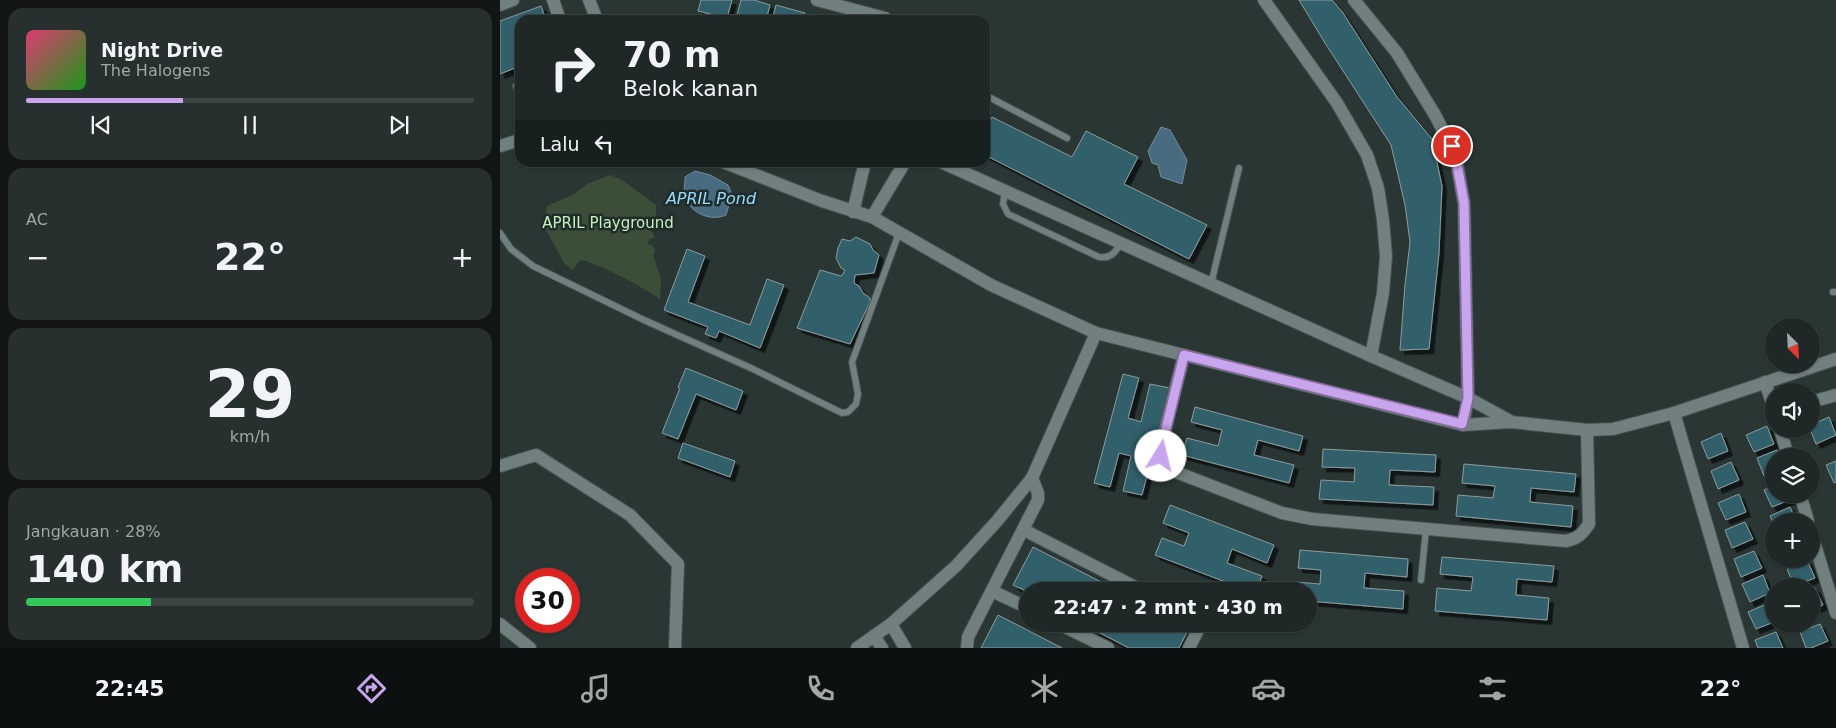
<!DOCTYPE html>
<html lang="id">
<head>
<meta charset="utf-8">
<style>
	body { margin:0; font-family:"DejaVu Sans",sans-serif; background:#27302f; color:#f1f3f6; height:100vh; display:flex; flex-direction:column; font-size:19px; white-space:nowrap }
	* { box-sizing:border-box; margin:0 }
	p { font-size:16px; color:#a1a6a7 }
	.icon { flex:none; width:28px; height:28px; fill:none; stroke:currentColor; stroke-width:2; stroke-linecap:round; stroke-linejoin:round }
	.map { position:relative; flex:1; overflow:hidden }
	.side { display:flex; flex-direction:column; gap:8px; padding:8px; background:#111615; width:500px }
	.side>* { flex:none }
	.banner { position:absolute; left:15px; top:15px; width:475px; height:152px; border-radius:15px; box-shadow:0 1px 4px #0004,0 0 0 1px #3c4444; background:#1f2827; color:#f1f3f6; overflow:hidden }
	.needle { width:32px; rotate:156deg }
	.fabs { position:absolute; left:1265px; top:318px; display:grid; gap:10px }
	.fabs a { display:grid; place-items:center; width:55px; height:55px; border-radius:50%; background:#1f2827; box-shadow:0 1px 4px #0004,0 0 0 1px #3c4444; font-size:25px }
	.speed { position:absolute; left:15px; top:568px; display:flex; gap:10px; font-size:25px; font-weight:700; text-align:center }
	.speed>* { display:grid; place-content:center; width:65px; height:65px; border-radius:50%; background:#1f2827; box-shadow:0 1px 4px #0004,0 0 0 1px #3c4444; line-height:1 }
	.speed .limit { border:8px solid #d22; background:#fff; color:#111 }
	.pin { position:absolute; display:grid; place-items:center; width:42px; height:42px; color:#fff; margin:-21px; border:2px solid #fff; border-radius:50%; box-shadow:0 1px 5px #0007 }
	.me { position:absolute; width:55px; margin:-28px; rotate:9deg; stroke-linejoin:round; filter:drop-shadow(0 0 4px #0008) }
	.turn { display:flex; align-items:center; gap:18px; height:105px; padding:0 25px; font-size:22px }
	.turn .icon { width:65px; height:65px; stroke-width:2.5 }
	.turn b { display:block; font-size:35px; line-height:42px }
	.then { display:flex; align-items:center; height:48px; padding:0 25px; background:#0003; gap:10px; font-size:19px }
	.big { font-size:38px; font-weight:600; line-height:1.1 }
	.side .card { flex:1; display:flex; flex-direction:column; justify-content:center; gap:8px; min-width:0; padding:0 18px; border-radius:15px; background:#27302f }
	.side .dial { align-items:center; gap:0 }
	.dial b { font-size:65px; line-height:1 }
	.song { display:flex; align-items:center; gap:15px }
	.cover { width:60px; height:60px; border-radius:8px; background:linear-gradient(135deg,hsl(340 70% 55%),hsl(120 70% 35%)) }
	.played { height:5px; border-radius:2px; background:linear-gradient(90deg,#c9a5ee 35%,#3c4444 35%) }
	.keys { display:flex; justify-content:space-around; direction:ltr }
	.heat { display:flex; justify-content:space-between; align-items:center; font-size:28px; direction:ltr }
	.charge { height:8px; border-radius:4px; background:linear-gradient(90deg,#34c759 28%,#3c4444 0) }
	.trip { position:absolute; left:519px; top:582px; width:298px; height:50px; border-radius:25px; background:#1f2827; box-shadow:0 1px 4px #0004,0 0 0 1px #3c4444; font-weight:600; line-height:50px; text-align:center }
	.tabs { display:flex; height:80px; justify-content:space-around; align-items:center; background:#0c1010; color:#a1a6a7 }
	.tabs .icon { width:35px; height:35px }
	.tabs .on { color:#c9a5ee }
	.tabs b { font-size:22px; color:#f1f3f6 }
	main { display:flex; flex:1; min-height:0 }
	.map>svg:first-child { display:block }
</style>
</head>
<body>
<main>
<section class="side">
<div class="card">
<div class="song"><i class="cover"></i><div><b>Night Drive</b><p>The Halogens</p></div></div>
<div class="played"></div>
<div class="keys"><svg class="icon" aria-label="previous" viewBox="0 0 24 24"><path d="M18 5L8 12l10 7zM5 5v14"/></svg><svg class="icon" aria-label="pause" viewBox="0 0 24 24"><path d="M8 5v14M16 5v14"/></svg><svg class="icon" aria-label="next" viewBox="0 0 24 24"><path d="M6 5l10 7-10 7zM19 5v14"/></svg></div>
</div>
<div class="card"><p>AC</p>
<div class="heat"><a>−</a><b class="big">22°</b><a>+</a></div>
</div>
<div class="card dial"><b>29</b><p>km/h</p></div>
<div class="card"><p>Jangkauan · 28%</p><b class="big">140 km</b><div class="charge"></div></div>
</section>
<div class="map">
<svg width="1336" height="648" viewBox="0 0 1336 648">
	<defs>
		<filter id="shadow"><feDropShadow dx="4.5" dy="4.5" stdDeviation="0" flood-color="#0009"/></filter>
	</defs>
	<rect width="100%" height="100%" fill="#293634"/>
	<path fill="#3b4e38" d="M110,175l12,5 34,25v17l-6,9 4,3v4l-5,1 -1,5 5,2 2,5 -2,4 8,23 -1,21c-25,-16 -49,-29 -77,-39l-5,2 -5,8 -9,-7 -20,-37 3,-20 27,-12 13,-10z"/>
	<g fill="#486b80" stroke="#728d9b">
		<path d="M661,127l9,3 17,30 -5,24 -21,-7 -3,-12 -6,-2 -4,-12z"/>
		<path d="M195,171l15,4 18,10 4,10 -6,20c-15,7 -35,-2 -41,-17 -2,-6 0,-14 0,-21z"/>
	</g>
	<g fill="#33616a" stroke="#8c9b9e" filter="url(#shadow)">
		<path d="M201,0h31l-5,18 -29,-7z"/>
		<path d="M241,0h13l16,5 -4,15 -30,-1z"/>
		<path d="M799,0h33l11,13 54,84 35,42 10,47 -3,67 -10,96 -29,1 5,-65 5,-43 -5,-37 -14,-60 -66,-102z"/>
		<path d="M276,5l29,8 -2,7h-31z"/>
		<path d="M41,6l5,14h-26v14l-5,2 5,11v19l-20,8v-53z"/>
		<path d="M197,15l17,5h-18z"/>
		<path d="M313,15l19,5h-20z"/>
		<path d="M492,117l80,40 14,-26 52,26 -14,27 83,41 -18,34 -204,-104v-24z"/>
		<path d="M356,237l14,7 3,6 6,5 -5,18 -19,2 -1,8 5,3 4,7 7,5v4l-20,42 -53,-16 23,-58 21,6 2,-2 2,-4 -4,-2 -5,-10 2,-10 4,-9 8,2z"/>
		<path d="M187,249l18,7 -17,46 62,23 17,-46 17,6 -24,63 -41,-17 -3,7 -11,-4 3,-7 -44,-17z"/>
		<path d="M186,368l57,23 -7,19 -40,-16 -18,45 -16,-6 18,-45 -2,-1z"/>
		<path d="M623,374l16,4 -11,40 13,4 9,-38 20,4 -28,107 -19,-4 8,-35 -12,-3 -9,34 -16,-4z"/>
		<path d="M695,407l108,29 -4,15 -41,-11 -4,15 40,10 -5,18 -107,-28 5,-17 31,8 4,-16 -31,-8z"/>
		<path d="M1329,417l7,18 -20,9 -6,-15 1,-4z"/>
		<path d="M1267,426l7,18 -20,8 -8,-17z"/>
		<path d="M1221,433l7,18 -20,8 -7,-17z"/>
		<path d="M183,443l52,18 -5,16 -52,-19z"/>
		<path d="M823,449l113,6 -1,17 -45,-2 -1,15 45,2 -1,18 -114,-6 2,-19 33,2 1,-14 -33,-1z"/>
		<path d="M1277,450l3,6h-6v16l-10,4 -7,-18z"/>
		<path d="M1336,461v21l-2,1 -8,-18z"/>
		<path d="M1231,462l8,18 -21,9 -7,-18z"/>
		<path d="M964,464l112,10 -2,18 -43,-4 -1,14 43,4 -2,21 -115,-11 2,-21 35,3 2,-12 -33,-3z"/>
		<path d="M1274,486v8h16l2,5 -20,8 -8,-17z"/>
		<path d="M1239,494l7,18 -20,8 -8,-17z"/>
		<path d="M670,505l104,40 -7,18 -35,-14 -5,14 35,13 -6,15h-7l-94,-36 7,-17 22,8 5,-13 -26,-10z"/>
		<path d="M1290,507l6,14h-22v4l-4,-9z"/>
		<path d="M1245,522l8,17 -21,9 -7,-18z"/>
		<path d="M533,547l74,38 -3,6 -76,1 -15,-7z"/>
		<path d="M800,550l108,9 -1,18 -42,-4 -1,15 40,3 -1,18 -95,-8v-10h-13l1,-9 24,2 1,-14 -23,-2z"/>
		<path d="M1254,551l8,17 -21,9 -7,-18z"/>
		<path d="M942,557l112,9 -2,16 -35,-3 -1,16 33,3 -2,22 -112,-9 2,-23 34,3 2,-14 -33,-3z"/>
		<path d="M1307,560l8,18 -21,8 -7,-17z"/>
		<path d="M1263,575l7,18 -20,9 -8,-18z"/>
		<path d="M1315,588l8,17 -12,5v-21z"/>
		<path d="M1269,603l5,13v6l-18,7 -8,-17z"/>
		<path d="M498,615l64,33h-81z"/>
		<path d="M598,624h78l12,6 -9,18h-50l-35,-18z"/>
		<path d="M1320,624l8,17 -17,7h-5l-6,-16z"/>
		<path d="M1276,632l7,16h-25l-3,-8z"/>
	</g>
	<g fill="none" stroke-linecap="round" stroke-linejoin="round">
		<defs>
			<g id="lane">
				<path d="M16,86l4,11"/>
				<path d="M485,95l82,43"/>
				<path d="M505,192l-2,12 5,10 91,43c12,2 16,-5 22,-13"/>
				<path d="M0,233l11,16 22,17 111,54 109,49 89,44 6,-1 8,-8 2,-10 -6,-32 47,-129"/>
				<path d="M711,284l28,-116"/>
				<path d="M1333,292h3"/>
				<path d="M921,580l5,-51"/>
			</g>
			<g id="street">
				<path d="M53,0l7,20"/>
				<path d="M89,0l8,20"/>
				<path d="M317,0l68,18 2,2"/>
				<path d="M764,0l73,103 30,52 11,33 5,32 3,36 -3,37 -12,63"/>
				<path d="M854,0l43,53 38,62 16,31 5,13 8,44 4,195 -5,27"/>
				<path d="M0,5l13,-5"/>
				<path d="M0,146l20,-6"/>
				<path d="M223,162l99,39 50,16 119,68 105,48 367,92 48,-3 76,8 26,-1 61,-16 162,-54"/>
				<path d="M441,162l430,194 97,42 42,23"/>
				<path d="M353,212l12,-50"/>
				<path d="M372,217l33,-55"/>
				<path d="M684,355l-23,90c0,10 1,16 7,24l114,44 30,6 254,22c12,-2 17,-8 23,-17l-2,-94"/>
				<path d="M1265,382l9,27"/>
				<path d="M1311,402l25,-7"/>
				<path d="M1174,413l69,235"/>
				<path d="M1280,429l8,27"/>
				<path d="M0,466l36,-11 94,60 48,49 -3,84"/>
				<path d="M1300,494l8,27"/>
				<path d="M524,530l119,61"/>
				<path d="M1311,532l25,81"/>
				<path d="M492,591l36,17"/>
				<path d="M0,624l30,24"/>
				<path d="M391,624l14,24"/>
				<path d="M559,624l49,24"/>
				<path d="M374,636l8,12"/>
				<path d="M357,648l34,-24 65,-58 41,-45 35,-43 64,-145"/>
				<path d="M467,648l1,-11 70,-137v-7l-6,-15"/>
				<path d="M689,648l10,-20 -2,-4"/>
			</g>
		</defs>
		<use href="#lane" stroke="#485251" stroke-width="8"/>
		<use href="#street" stroke="#485251" stroke-width="14"/>
		<use href="#lane" stroke="#71807e" stroke-width="6"/>
		<use href="#street" stroke="#71807e" stroke-width="12"/>
	</g>
	<g fill="none" stroke-linecap="round" stroke-linejoin="round">
		<defs>
			<path id="route" d="M661,456l1,-11 22,-90 278,69 6,-26 -4,-195 -8,-44 -4,-13"/>
		</defs>
		<use href="#route" stroke="#836b9b" stroke-width="12"/>
		<use href="#route" stroke="#c9a5ee" stroke-width="9"/>
	</g>
	<g text-anchor="middle" stroke-width="5" stroke-linejoin="round" paint-order="stroke">
		<g font-size="15" fill="#c4f0bc" stroke="#1f2c2a">
			<text x="108" y="228">APRIL Playground</text>
		</g>
		<g font-size="16" font-style="italic" fill="#9ad9fe" stroke="#1f2c2a">
			<text x="211" y="204">APRIL Pond</text>
		</g>
	</g>
</svg>
<div class="fabs">
<a><svg class="needle" viewBox="-14 -14 28 28"><path d="M0-13l5 13h-10z" fill="#e53935"/><path d="M0 13l5-13h-10z" fill="#a1a6a7"/></svg></a>
<a><svg class="icon" aria-label="sound" viewBox="0 0 24 24"><path d="M4 9h4l5-4v14l-5-4H4zM17 9q2 3 0 6"/></svg></a>
<a><svg class="icon" aria-label="layers" viewBox="0 0 24 24"><path d="M12 4l9 5-9 5-9-5zM3 14l9 5 9-5"/></svg></a>
<a>+</a>
<a>−</a>
</div>
<div class="speed"><div class="limit">30</div></div>
<div class="pin" style="left:952px;top:146px;background:#d93025"><svg class="icon" aria-label="arrive" viewBox="0 0 24 24"><path d="M6 21V4h12l-3 4 3 4H6"/></svg></div>
<svg class="me" style="left:661px;top:456px" viewBox="-20 -20 40 40"><circle r="19" fill="#fff"/><path d="M0-13L10 11 0 6-10 11z" fill="#c9a5ee"/></svg>
<div class="trip">22:47 · 2 mnt · 430 m</div>
<div class="banner">
<div class="turn"><svg class="icon" aria-label="right" viewBox="0 0 24 24"><path d="M7 20v-9h11M14 6l5 5-5 5"/></svg><div><b>70 m</b>Belok kanan</div></div>
<div class="then">Lalu<svg class="icon" aria-label="left" viewBox="0 0 24 24"><path d="M17 20v-9H6M10 6l-5 5 5 5"/></svg></div>
</div>
</div>
</main>
<nav class="tabs">
<b>22:45</b>
<svg class="icon on" aria-label="directions" viewBox="0 0 24 24"><path d="M12 3l9 9-9 9-9-9zM9 14v-3h6M13 9l2 2-2 2"/></svg>
<svg class="icon" aria-label="music" viewBox="0 0 24 24"><path d="M9 18V5l10-2v13"/><circle cx="6" cy="18" r="3"/><circle cx="16" cy="16" r="3"/></svg>
<svg class="icon" aria-label="phone" viewBox="0 0 24 24"><path d="M5 4h4l2 5-3 2q2 4 5 5l2-3 5 2v4C11 20 4 13 5 4z"/></svg>
<svg class="icon" aria-label="climate" viewBox="0 0 24 24"><path d="M12 3v18M4 7l16 10M4 17L20 7"/></svg>
<svg class="icon" aria-label="car" viewBox="0 0 24 24"><path d="M5 17H2v-5l4-1 3-4h7l3 4 3 1v5h-3M9 17h6M6 11h13"/><circle cx="7" cy="17" r="2"/><circle cx="17" cy="17" r="2"/></svg>
<svg class="icon" aria-label="filters" viewBox="0 0 24 24"><path d="M4 7h16M4 17h16"/><circle cx="9" cy="7" r="2"/><circle cx="15" cy="17" r="2"/></svg>
<b>22°</b>
</nav>
</body>
</html>
